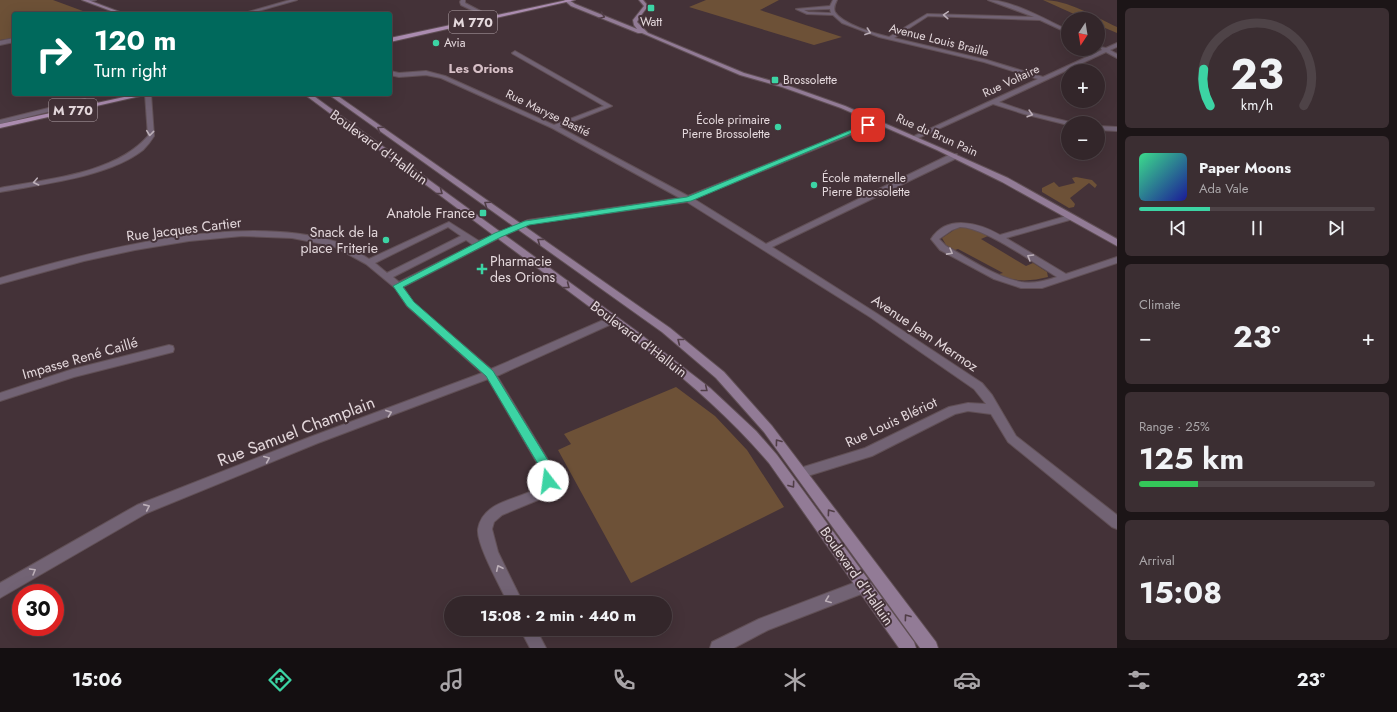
<!DOCTYPE html>
<html lang="en">
<head>
<meta charset="utf-8">
<style>
	body { margin:0; font-family:Jost,sans-serif; background:#3b2e32; color:#f1f3f6; height:100vh; display:flex; flex-direction:column; font-size:15px; white-space:nowrap }
	* { box-sizing:border-box; margin:0 }
	p { font-size:13px; color:#a9a5a8 }
	.icon { flex:none; width:22px; height:22px; fill:none; stroke:currentColor; stroke-width:2; stroke-linecap:round; stroke-linejoin:round }
	.map { position:relative; flex:1; overflow:hidden }
	.drawer { display:flex; flex-direction:column; gap:8px; padding:8px; background:#1c1517; width:280px }
	.drawer>* { flex:none }
	.guide { position:absolute; left:12px; top:12px; width:380px; height:84px; border-radius:4px; box-shadow:0 4px 16px #0002,0 0 0 1px #4e4347; background:#00695c; color:#fff; overflow:hidden }
	.needle { width:26px; rotate:192deg }
	.fabs { position:absolute; left:1061px; top:12px; display:grid; gap:8px }
	.fabs a { display:grid; place-items:center; width:44px; height:44px; border-radius:50%; background:#33262a; box-shadow:0 4px 16px #0002,0 0 0 1px #4e4347; font-size:20px }
	.speed { position:absolute; left:12px; top:584px; display:flex; gap:8px; font-size:20px; font-weight:700; text-align:center }
	.speed>* { display:grid; place-content:center; width:52px; height:52px; border-radius:50%; background:#33262a; box-shadow:0 4px 16px #0002,0 0 0 1px #4e4347; line-height:1 }
	.speed .limit { border:6px solid #d22; background:#fff; color:#111 }
	.pin { position:absolute; display:grid; place-items:center; width:34px; height:34px; color:#fff; margin:-17px; border-radius:8px; box-shadow:0 2px 6px #0006 }
	.me { position:absolute; width:44px; margin:-22px; rotate:345deg; stroke-linejoin:round; filter:drop-shadow(0 0 3px #0008) }
	.turn { display:flex; align-items:center; gap:14px; height:84px; padding:0 16px; font-size:18px }
	.turn .icon { width:52px; height:52px; stroke-width:2.5 }
	.turn b { display:block; font-size:28px; line-height:34px }
	.big { font-size:30px; font-weight:700; line-height:1.1 }
	.drawer .tile { flex:1; display:flex; flex-direction:column; justify-content:center; gap:6px; min-width:0; padding:0 14px; border-radius:6px; background:#3b2e32 }
	.drawer .dial { align-items:center; gap:0 }
	.dial svg { height:104px; overflow:visible; fill:none; stroke:#4e4347; stroke-width:7; stroke-linecap:round; text-anchor:middle }
	.dial text { fill:#f1f3f6; stroke:none }
	.song { display:flex; align-items:center; gap:12px }
	.cover { width:48px; height:48px; border-radius:6px; background:linear-gradient(135deg,hsl(150 70% 55%),hsl(240 70% 35%)) }
	.played { height:4px; border-radius:2px; background:linear-gradient(90deg,#3cd4a4 30%,#4e4347 30%) }
	.keys { display:flex; justify-content:space-around; direction:ltr }
	.heat { display:flex; justify-content:space-between; align-items:center; font-size:22px; direction:ltr }
	.charge { height:6px; border-radius:3px; background:linear-gradient(90deg,#34c759 25%,#4e4347 0) }
	.trip { position:absolute; left:444px; top:596px; width:228px; height:40px; border-radius:20px; background:#33262a; box-shadow:0 4px 16px #0002,0 0 0 1px #4e4347; font-weight:700; line-height:40px; text-align:center }
	.dock { display:flex; height:64px; justify-content:space-around; align-items:center; background:#140f11; color:#a9a5a8 }
	.dock .icon { width:28px; height:28px }
	.dock .active { color:#3cd4a4 }
	.dock b { font-size:18px; color:#f1f3f6 }
	main { display:flex; flex:1; min-height:0 }
	.map>svg:first-child { display:block }
</style>
</head>
<body>
<main>
<div class="map">
<svg width="1117" height="648" viewBox="0 0 1117 648">
	<rect width="100%" height="100%" fill="#443238"/>
	<g fill="#6d5137">
		<path d="M0,0h53l38,14h-77v24l-14,2z"/>
		<path d="M706,0h73l-19,10 82,27 -28,8 -125,-38z"/>
		<path d="M1043,0c25,0 51,16 74,27v6l-19,-8v-6h-13z"/>
		<path d="M1076,177l16,3 5,5 -2,3 -6,-5 -19,15 5,6 -1,3 -5,1 -27,-16v-4l12,-6 5,5 16,-4 -3,-5z"/>
		<path d="M963,227c10,1 17,4 25,9l-7,3 45,27 7,-3 14,9 1,5c-16,4 -34,6 -49,-3l4,-1 -45,-24 -3,1 -9,-5 -4,-7 15,-10z"/>
		<path d="M676,387l39,29 32,34 37,57 -153,76 -73,-133 13,-6 -7,-10z"/>
	</g>
	<g fill="none" stroke-linecap="round" stroke-linejoin="round">
		<defs>
			<g id="minor">
				<path d="M86,0h10l-8,2z"/>
				<path d="M290,0h7l-49,14h-7z"/>
				<path d="M461,0h4v3l23,12 -4,1 -23,-11 -1,-3z"/>
				<path d="M833,0h4c-2,4 -4,8 -2,12 7,12 41,22 54,25l38,-23 107,3 -46,-17c24,0 58,20 80,30v3l-28,-13 -112,-4 -34,22 93,22 56,17 59,-27 -2,-3 6,1 11,-5v4l-7,3 7,4v4l-11,-6 -107,50 29,10 42,10 1,1h-3v2l-44,-11 -31,-10 -79,36 -3,-2 1,-1 126,-58 -54,-17 -105,-25 -37,-14 -9,-8 -26,-1 -11,-5 34,-3zM830,9l1,4 -23,-1 -4,-2z"/>
				<path d="M14,38v4l-14,3v-4z"/>
				<path d="M515,51l97,55 -53,21 129,69 187,-75h4v2l-185,76 72,45 185,-90h6v4l-185,89 104,66 106,70 10,12 24,41 101,79v14l-5,-2 -104,-85 -17,-28 -23,-3 -13,3 -83,42 -71,22 -4,-1 -2,-4 2,-4 68,-21 84,-41 19,-4 18,1 -12,-15 -104,-72 -183,-115 -157,22 -29,13 -98,50 10,15 78,67 117,-51 4,-1 5,3 -1,2 -119,54 53,87 4,17 -6,13 -10,7 -36,15 -8,7 -2,7 6,23 25,51h-15c-7,-15 -32,-59 -30,-74 6,-35 59,-28 63,-49 1,-3 -1,-9 -1,-12l-52,-89 -170,64 -171,70 -147,85v-15l137,-78 173,-68 172,-64 -75,-67 -12,-18 -29,-24 -33,-18 -41,-8 -50,-2 -53,5 -54,9 -51,11 -84,23v-6c96,-28 239,-66 337,-36 11,3 22,11 32,17l80,-37 30,19 49,-21 152,-22 -128,-70 -111,-50 -15,-3 -27,2 -9,-2v-4l9,2 27,-2 19,5 109,49 50,-19 -91,-52 -1,-1zM448,227l13,9 -74,37 -12,-10zM466,240l7,5 -74,37 -6,-5z"/>
				<path d="M145,94h6l3,42c-3,5 -7,10 -11,14 -34,27 -101,34 -143,42v-4c47,-9 115,-14 148,-52z"/>
				<path d="M85,99l3,2 -1,1 -87,22v-4z"/>
				<path d="M1098,126l19,1v4l-19,-1z"/>
				<path d="M1070,215h3v4l-67,19 60,36 51,-17v6l-75,25h-21l-27,-9 -54,-29 -9,-11c16,-25 48,-16 69,-4zM960,227c24,0 74,36 97,50 -12,4 -24,7 -36,5 -26,-5 -51,-23 -75,-36l-7,-7 13,-9z"/>
				<path d="M169,345l4,1 1,3 -1,3 -99,25 -74,24v-8l73,-24z"/>
				<path d="M864,579l5,2 2,5 -2,5 -101,39 -34,18h-24l2,-6 47,-23z"/>
				<path d="M520,629h16l10,19h-16z"/>
			</g>
			<g id="secondary">
				<path d="M82,0h6l37,14h-6z"/>
				<path d="M564,0h5l6,4 62,25 -3,-4 -1,-5 11,-14 -5,-6h4l5,6 -9,12 -2,4 11,11 96,40 42,12 59,21 96,42 67,30 109,61v7l-115,-64 -65,-32 -96,-42 -59,-21 -42,-12 -98,-42h-4l-67,-27z"/>
				<path d="M304,94h7l324,236 75,58 46,43 21,24 137,187 2,6h-17l-130,-185c-35,-41 -74,-76 -116,-109z"/>
				<path d="M328,94h7l335,234 54,44 48,54 164,216 2,6h-18l-156,-216 -48,-54 -54,-46z"/>
			</g>
			<g id="primary">
				<path d="M567,0h8l-185,42v-4z"/>
				<path d="M138,94h11l-149,34v-4z"/>
			</g>
		</defs>
		<use href="#minor" stroke="#615056" stroke-width="2"/>
		<use href="#secondary" stroke="#615056" stroke-width="2"/>
		<use href="#primary" stroke="#615056" stroke-width="2"/>
		<use href="#minor" fill="#726374" fill-rule="evenodd"/>
		<use href="#secondary" fill="#927b96" fill-rule="evenodd"/>
		<use href="#primary" fill="#ab8cb0" fill-rule="evenodd"/>
	</g>
	<defs><path id="oneway-chevron" d="M-2-3.5L2.5 0L-2 3.5" fill="none" stroke-width="1.6" stroke-linecap="round" stroke-linejoin="round"/></defs>
	<g stroke="#bcafb8">
		<use href="#oneway-chevron" transform="translate(946 15) rotate(-176)"/>
		<use href="#oneway-chevron" transform="translate(868 32) rotate(20)"/>
		<use href="#oneway-chevron" transform="translate(1030 114) rotate(16)"/>
		<use href="#oneway-chevron" transform="translate(150 133) rotate(96)"/>
		<use href="#oneway-chevron" transform="translate(36 182) rotate(168)"/>
		<use href="#oneway-chevron" transform="translate(950 252) rotate(29)"/>
		<use href="#oneway-chevron" transform="translate(1030 257) rotate(-149)"/>
		<use href="#oneway-chevron" transform="translate(389 413) rotate(-20)"/>
		<use href="#oneway-chevron" transform="translate(267 459) rotate(-23)"/>
		<use href="#oneway-chevron" transform="translate(147 507) rotate(-24)"/>
		<use href="#oneway-chevron" transform="translate(499 568) rotate(-115)"/>
		<use href="#oneway-chevron" transform="translate(33 571) rotate(-30)"/>
		<use href="#oneway-chevron" transform="translate(828 600) rotate(159)"/>
	</g>
	<g stroke="#503d46">
		<use href="#oneway-chevron" transform="translate(602 16) rotate(22)"/>
		<use href="#oneway-chevron" transform="translate(380 129) rotate(-145)"/>
		<use href="#oneway-chevron" transform="translate(440 192) rotate(37)"/>
		<use href="#oneway-chevron" transform="translate(487 204) rotate(-145)"/>
		<use href="#oneway-chevron" transform="translate(540 241) rotate(-144)"/>
		<use href="#oneway-chevron" transform="translate(567 286) rotate(37)"/>
		<use href="#oneway-chevron" transform="translate(680 341) rotate(-142)"/>
		<use href="#oneway-chevron" transform="translate(705 389) rotate(39)"/>
		<use href="#oneway-chevron" transform="translate(778 442) rotate(-127)"/>
		<use href="#oneway-chevron" transform="translate(792 485) rotate(54)"/>
		<use href="#oneway-chevron" transform="translate(830 512) rotate(-126)"/>
		<use href="#oneway-chevron" transform="translate(907 617) rotate(-126)"/>
	</g>
	<path fill="#3cd4a4" stroke="#278a6b" d="M866,124l5,1 -180,76 -162,24 -28,12 -98,50 11,15 79,69 59,96c2,6 4,11 1,18l-5,1 -4,-1 -3,-16 -55,-93 -79,-70 -14,-20 102,-53 30,-12 162,-24z"/>
	<g fill="#3cd4a4" stroke="#443238" stroke-width="1.5">
		<rect x="647" y="4" width="8" height="8" rx="2"/>
		<circle cx="436" cy="43" r="4"/>
		<rect x="771" y="76" width="8" height="8" rx="2"/>
		<circle cx="778" cy="127" r="4"/>
		<circle cx="814" cy="185" r="4"/>
		<rect x="479" y="209" width="8" height="8" rx="2"/>
		<circle cx="386" cy="240" r="4"/>
		<path d="M480 263h4v4h4v4h-4v4h-4v-4h-4v-4h4z"/>
	</g>
	<g text-anchor="middle" stroke-width="4" stroke-linejoin="round" paint-order="stroke">
		<g font-size="12" fill="#e4d8dc" stroke="#443238" text-anchor="start">
			<text x="651" y="26" text-anchor="middle">Watt</text>
			<text x="444" y="47">Avia</text>
			<text x="783" y="84">Brossolette</text>
			<text x="770" y="124" text-anchor="end">École primaire<tspan x="770" dy="14">Pierre Brossolette</tspan></text>
			<text x="822" y="182">École maternelle<tspan x="822" dy="14">Pierre Brossolette</tspan></text>
		</g>
		<g font-size="12" fill="#e4d8dc" stroke="#443238">
			<text transform="translate(939 40) rotate(14)" y="4">Avenue Louis Braille</text>
			<text transform="translate(1011 81) rotate(-25)" y="4">Rue Voltaire</text>
			<text transform="translate(548 113) rotate(26)" y="4">Rue Maryse Bastié</text>
			<text transform="translate(937 135) rotate(24)" y="4">Rue du Brun Pain</text>
		</g>
		<g fill="#443238" stroke="#b4a6ab" stroke-width="1">
			<rect x="449" y="11" width="48" height="22" rx="3"/>
			<rect x="49" y="99" width="48" height="22" rx="3"/>
		</g>
		<g font-size="13" font-weight="bold" fill="#e4d8dc">
			<text x="473" y="27">M 770</text>
			<text x="73" y="115">M 770</text>
		</g>
		<g font-size="13" font-weight="bold" fill="#d7c0c7" stroke="#443238">
			<text x="481" y="73">Les Orions</text>
		</g>
		<g font-size="14" fill="#e4d8dc" stroke="#443238">
			<text transform="translate(379 147) rotate(36)" y="5">Boulevard d'Halluin</text>
			<text transform="translate(184 229) rotate(-7)" y="5">Rue Jacques Cartier</text>
			<text transform="translate(925 333) rotate(34)" y="5">Avenue Jean Mermoz</text>
			<text transform="translate(639 339) rotate(37)" y="5">Boulevard d'Halluin</text>
			<text transform="translate(80 358) rotate(-16)" y="5">Impasse René Caillé</text>
			<text transform="translate(891 422) rotate(-25)" y="5">Rue Louis Blériot</text>
			<text transform="translate(857 576) rotate(55)" y="5">Boulevard d'Halluin</text>
		</g>
		<g font-size="14" fill="#e4d8dc" stroke="#443238" text-anchor="end">
			<text x="475" y="218">Anatole France</text>
			<text x="378" y="237">Snack de la<tspan x="378" dy="16">place Friterie</tspan></text>
			<text x="490" y="266" text-anchor="start">Pharmacie<tspan x="490" dy="16">des Orions</tspan></text>
		</g>
		<g font-size="17" fill="#e4d8dc" stroke="#443238">
			<text transform="translate(296 431) rotate(-21)" y="6">Rue Samuel Champlain</text>
		</g>
	</g>
</svg>
<div class="fabs">
<a><svg class="needle" viewBox="-14 -14 28 28"><path d="M0-13l5 13h-10z" fill="#e53935"/><path d="M0 13l5-13h-10z" fill="#a9a5a8"/></svg></a>
<a>+</a>
<a>−</a>
</div>
<div class="speed"><div class="limit">30</div></div>
<div class="pin" style="left:868px;top:125px;background:#d93025"><svg class="icon" aria-label="arrive" viewBox="0 0 24 24"><path d="M6 21V4h12l-3 4 3 4H6"/></svg></div>
<svg class="me" style="left:548px;top:481px" viewBox="-20 -20 40 40"><circle r="19" fill="#fff"/><path d="M0-13L10 11 0 6-10 11z" fill="#3cd4a4"/></svg>
<div class="trip">15:08 · 2 min · 440 m</div>
<div class="guide">
<div class="turn"><svg class="icon" aria-label="right" viewBox="0 0 24 24"><path d="M7 20v-9h11M14 6l5 5-5 5"/></svg><div><b>120 m</b>Turn right</div></div>
</div>
</div>
<section class="drawer">
<div class="tile dial"><svg viewBox="0 0 100 80">
<path d="M14 69A42 42 0 1 1 86 69"/>
<path d="M14 69A42 42 0 0 1 9 41" stroke="#3cd4a4"/>
<text x="50" y="56" font-size="32" font-weight="700">23</text>
<text x="50" y="72" font-size="11">km/h</text>
</svg></div>
<div class="tile">
<div class="song"><i class="cover"></i><div><b>Paper Moons</b><p>Ada Vale</p></div></div>
<div class="played"></div>
<div class="keys"><svg class="icon" aria-label="previous" viewBox="0 0 24 24"><path d="M18 5L8 12l10 7zM5 5v14"/></svg><svg class="icon" aria-label="pause" viewBox="0 0 24 24"><path d="M8 5v14M16 5v14"/></svg><svg class="icon" aria-label="next" viewBox="0 0 24 24"><path d="M6 5l10 7-10 7zM19 5v14"/></svg></div>
</div>
<div class="tile"><p>Climate</p>
<div class="heat"><a>−</a><b class="big">23°</b><a>+</a></div>
</div>
<div class="tile"><p>Range · 25%</p><b class="big">125 km</b><div class="charge"></div></div>
<div class="tile"><p>Arrival</p><b class="big">15:08</b></div>
</section>
</main>
<nav class="dock">
<b>15:06</b>
<svg class="icon active" aria-label="directions" viewBox="0 0 24 24"><path d="M12 3l9 9-9 9-9-9zM9 14v-3h6M13 9l2 2-2 2"/></svg>
<svg class="icon" aria-label="music" viewBox="0 0 24 24"><path d="M9 18V5l10-2v13"/><circle cx="6" cy="18" r="3"/><circle cx="16" cy="16" r="3"/></svg>
<svg class="icon" aria-label="phone" viewBox="0 0 24 24"><path d="M5 4h4l2 5-3 2q2 4 5 5l2-3 5 2v4C11 20 4 13 5 4z"/></svg>
<svg class="icon" aria-label="climate" viewBox="0 0 24 24"><path d="M12 3v18M4 7l16 10M4 17L20 7"/></svg>
<svg class="icon" aria-label="car" viewBox="0 0 24 24"><path d="M5 17H2v-5l4-1 3-4h7l3 4 3 1v5h-3M9 17h6M6 11h13"/><circle cx="7" cy="17" r="2"/><circle cx="17" cy="17" r="2"/></svg>
<svg class="icon" aria-label="filters" viewBox="0 0 24 24"><path d="M4 7h16M4 17h16"/><circle cx="9" cy="7" r="2"/><circle cx="15" cy="17" r="2"/></svg>
<b>23°</b>
</nav>
</body>
</html>
